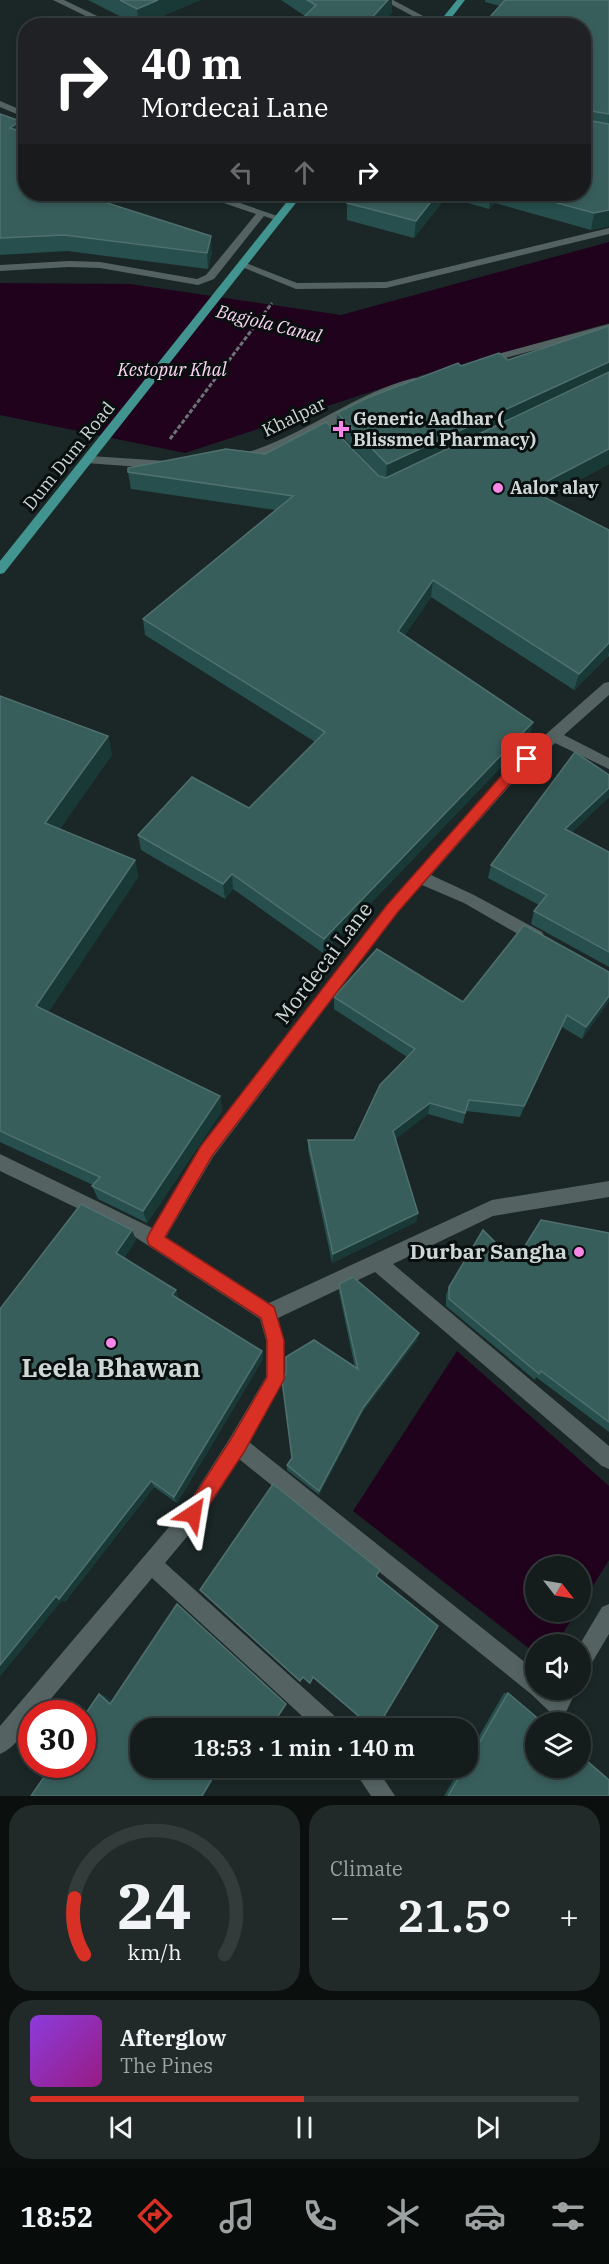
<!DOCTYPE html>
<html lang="en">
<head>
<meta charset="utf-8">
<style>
	body { margin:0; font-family:"IBM Plex Serif",serif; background:#212a29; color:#f1f3f6; height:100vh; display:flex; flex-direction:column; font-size:22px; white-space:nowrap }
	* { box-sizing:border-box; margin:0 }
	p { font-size:20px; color:#9da2a3 }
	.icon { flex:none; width:33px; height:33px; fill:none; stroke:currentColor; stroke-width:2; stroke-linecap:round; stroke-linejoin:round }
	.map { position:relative; height:1796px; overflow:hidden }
	.sheet { display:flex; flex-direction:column; gap:9px; padding:9px; background:#0b100f; flex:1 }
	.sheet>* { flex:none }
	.top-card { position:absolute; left:18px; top:18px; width:573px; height:183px; border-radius:24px; box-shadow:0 3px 9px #0003,0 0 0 2px #333b3b; background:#202124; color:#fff; overflow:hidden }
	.needle { width:39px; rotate:121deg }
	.controls { position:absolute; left:525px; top:1556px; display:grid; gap:12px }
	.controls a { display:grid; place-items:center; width:66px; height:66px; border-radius:50%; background:#141d1c; box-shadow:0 3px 9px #0003,0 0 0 2px #333b3b; font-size:30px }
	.speed { position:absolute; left:18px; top:1700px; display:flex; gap:12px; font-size:30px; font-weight:700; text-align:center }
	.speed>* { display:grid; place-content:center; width:78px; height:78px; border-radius:50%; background:#141d1c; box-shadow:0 3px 9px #0003,0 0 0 2px #333b3b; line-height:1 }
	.speed .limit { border:9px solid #d22; background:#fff; color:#111 }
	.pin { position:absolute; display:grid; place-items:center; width:51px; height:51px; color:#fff; margin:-26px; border-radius:12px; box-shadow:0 3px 9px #0006 }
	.me { position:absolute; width:66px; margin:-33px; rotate:33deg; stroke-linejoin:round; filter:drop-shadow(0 0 4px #0008) }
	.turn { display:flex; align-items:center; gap:21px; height:126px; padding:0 24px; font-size:27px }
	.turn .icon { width:78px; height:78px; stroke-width:2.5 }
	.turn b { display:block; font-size:42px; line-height:51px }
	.lanes { display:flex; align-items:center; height:57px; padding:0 24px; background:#0003; justify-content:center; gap:30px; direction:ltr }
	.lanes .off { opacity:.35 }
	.big { font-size:45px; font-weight:600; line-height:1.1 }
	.sheet .widget { flex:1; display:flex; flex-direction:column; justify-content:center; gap:9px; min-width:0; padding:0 21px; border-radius:24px; background:#212a29 }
	.sheet .dial { align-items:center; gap:0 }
	.dial svg { height:156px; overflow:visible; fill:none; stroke:#333b3b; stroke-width:7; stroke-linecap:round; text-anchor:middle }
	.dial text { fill:#f1f3f6; stroke:none }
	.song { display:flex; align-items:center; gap:18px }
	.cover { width:72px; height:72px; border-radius:9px; background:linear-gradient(135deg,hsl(270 70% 55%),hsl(310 70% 35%)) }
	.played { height:6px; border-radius:3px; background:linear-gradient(90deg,#d93025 50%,#333b3b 50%) }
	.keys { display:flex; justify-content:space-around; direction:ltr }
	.heat { display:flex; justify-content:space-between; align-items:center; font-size:33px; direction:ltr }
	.sheet .tiles { flex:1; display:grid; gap:9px; grid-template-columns:1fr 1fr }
	.widget:last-child { grid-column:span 2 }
	.trip { position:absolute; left:130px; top:1718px; width:348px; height:60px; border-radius:24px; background:#141d1c; box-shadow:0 3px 9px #0003,0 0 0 2px #333b3b; font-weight:600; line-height:60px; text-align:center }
	.tabs { display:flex; height:96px; justify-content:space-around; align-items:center; background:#080c0b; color:#9da2a3 }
	.tabs .icon { width:42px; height:42px }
	.tabs .on { color:#d93025 }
	.tabs b { font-size:27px; color:#f1f3f6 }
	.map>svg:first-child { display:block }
</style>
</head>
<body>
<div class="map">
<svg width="609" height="1796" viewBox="0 0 609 1796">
	<rect width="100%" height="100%" fill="#1a2726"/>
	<g fill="#21021d">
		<path d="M609,242v81l-190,53 -234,77 -185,-38v-132l130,1 211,31z"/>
		<path d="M457,1351l152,135v74l-28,45 -1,-39h-44v45h41l-21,33h-20l-1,9 -182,-142z"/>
	</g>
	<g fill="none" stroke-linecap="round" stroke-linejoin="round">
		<path stroke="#6a7474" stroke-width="3" stroke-dasharray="4.5 2" stroke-linecap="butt" d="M170,439l102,-136"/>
		<g fill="#546362" fill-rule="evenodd">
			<path d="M53,0h11l54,26h-12z"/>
			<path d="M383,0h10l49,26h-11z"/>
			<path d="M0,101l26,11v6l-26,-11z"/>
			<path d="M202,194h12l69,24 -5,3 -14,-5 -50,63 -16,6 -98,-17 -31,-1 -69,4v-6l69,-4 31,1 97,17 9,-4 50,-61 -53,-18z"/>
			<path d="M609,228v6l-223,54 -90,1 -59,-24 9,-2 51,20 89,-1z"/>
			<path d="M609,324v6l-126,34 -5,-3 1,-2z"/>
			<path d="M414,378l4,1v4c-57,21 -119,70 -176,79l-6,-4 2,-3c63,-16 113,-61 176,-77z"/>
			<path d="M90,456l77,5 6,4 -6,4 -81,-6v-6z"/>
			<path d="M609,682v13l-45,40 45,23v11l-54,-26 -35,31 -89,101 43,20 68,37 3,5 -3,5 -5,2 -5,-2 -68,-39 -42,-18 -25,28 -184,244 -47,80 103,66 223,-103 117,-19v16l-116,19 -100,48 216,182v23l-7,-3 -227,-194 -97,46 6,22v39l-35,63 287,229v18h41l-11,23 -8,3 -8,-3 -19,-18 -292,-235 -39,62 -35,42 174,157 3,8h-27l-163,-150 -113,135h-7c0,15 -18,35 -32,41v-28l186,-219 44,-69 36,-61v-37l-6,-21 -131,-86 -129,-62v-17l152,74 49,-83 186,-240 123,-139 94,-83z"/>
			<path d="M609,1604v30l-22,37 -7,3v-30l22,-37z"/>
			<path d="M352,1767h24l19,29h-24z"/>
		</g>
		<g fill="#429490" fill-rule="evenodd">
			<path d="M457,0h8l-20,26h-9z"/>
			<path d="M293,194h10l-299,379 -4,1v-13z"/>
		</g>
	</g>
	<g fill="#264f4d">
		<path d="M88,0h112l-61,26z"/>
		<path d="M281,0h111v12l-13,14h-84l10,-10z"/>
		<path d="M485,0h124v226l-18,4 -96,-27 -6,6 -43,-12 -32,41 -67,-18v-17l9,-9h228l-84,-188 -15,-4z"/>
		<path d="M0,114l20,7 2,11 4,62h65l-3,2 124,56 -4,17 -141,-18 -67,4z"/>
		<path d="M337,413l272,51 -64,34 64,32v127l-1,-1 -34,34 -143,-93 -26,38 128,87 -4,16 -206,215 -90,-64 -8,10 -84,-49 -3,-15 111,-27 66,-66 -170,-107 -2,-16 132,-109 -144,-21 -3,-17 253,5 -45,-47z"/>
		<path d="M0,696l108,40 4,19 -53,74 76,31 3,17 -90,135 172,84 2,15 -75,112 -49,-24 -6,-13 1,-1 -93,-43z"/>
		<path d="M609,775v22l-37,35 37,20v115l-78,-43 3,-13 5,-6 -51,-27 3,-13z"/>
		<path d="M609,972v29l-27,38 -20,-12 -42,90 -54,-6 -3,13 -35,-10 -33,25 23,74 -2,9 -84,41 -24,-113v-10h46l53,-83 -73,-48v-12l129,5z"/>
		<path d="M132,1230l4,10 -12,18 55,41 83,52 1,8 -86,144 -23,-16 -89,115 -3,-2 -62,76v-367z"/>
		<path d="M609,1233v199l-73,-55 -1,3 -89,-74v-11l3,-8 66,-25z"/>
		<path d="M339,1284l78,56 -55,73 -43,82 -32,-25v-5l68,-97 -16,-76z"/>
		<path d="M377,1576v152h-6l-58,-50 -4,6 -6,-6 -3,4 -100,-92z"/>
		<path d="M504,1693h4l101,103h-165l17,-29h7v-12z"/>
	</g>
	<g fill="#193937">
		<path d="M158,0h42l-61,26 -2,-17z"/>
		<path d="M388,0h4v12l-13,14h-13v-2z"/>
		<path d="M20,121l3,16 -13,-9z"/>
		<path d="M71,194h20l-18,13z"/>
		<path d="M437,194h10l-1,3 -32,41 2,-17z"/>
		<path d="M491,194h5l-1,9 -6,6z"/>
		<path d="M609,210v16l-18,4 3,-17z"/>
		<path d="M211,236l1,16 -4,17 -1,-16z"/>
		<path d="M609,362v15l-223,104 1,-17z"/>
		<path d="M609,449v15l-82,43 3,-17z"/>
		<path d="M433,580l-2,17 -34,50 1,-16z"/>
		<path d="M609,643v8l-1,5 -34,34 5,-16z"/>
		<path d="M533,722l-4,16 -206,215 1,-14z"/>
		<path d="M108,736l4,19 -61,87 -6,-19z"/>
		<path d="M609,788v9l-48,46 4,-14z"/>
		<path d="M135,860l3,17 -96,145 -6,-16z"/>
		<path d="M232,874l1,15 -8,10 -2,-15z"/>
		<path d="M609,996v5l-27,38 4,-12z"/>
		<path d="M567,1015l-5,12 -42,90 4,-11z"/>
		<path d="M220,1096l2,15 -75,112 -4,-12z"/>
		<path d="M430,1103l-2,11 -36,28 1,-11z"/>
		<path d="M418,1213l-2,9 -84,41 1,-9z"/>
		<path d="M132,1230l4,10 -15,23 -5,-10z"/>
		<path d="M176,1290l3,9 -7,-4z"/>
		<path d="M419,1333l-2,7 -55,73 -43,82v-4l44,-83z"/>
		<path d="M262,1351l1,8 -86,144 -3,-6z"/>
		<path d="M151,1481l3,6 -89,115 -3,-2 -62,76v-11z"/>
		<path d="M99,1694l5,1 11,9h-5z"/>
		<path d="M219,1767h2l-18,29h-1z"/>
	</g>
	<g fill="#385e5c" stroke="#4f706f" stroke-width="1.5">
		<path d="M120,0h38l-21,9z"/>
		<path d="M307,0h81l-22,24 -5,-1 -2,3h-64l21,-21z"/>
		<path d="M505,0h104v114l-24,-4 1,10 23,4v86l-15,3 -70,-19h60v-168h-102z"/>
		<path d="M0,114l20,7 -10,7 16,5v61h53l132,42 -4,17 -143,-18 -64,3z"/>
		<path d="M356,194h81l-21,27 -69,-18z"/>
		<path d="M609,326v36l-222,102 -50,-51 30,-15 91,-35 3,3 38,-13 9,7z"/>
		<path d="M609,372v77l-79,41 79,40v113l-30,31 -146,-94 -35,51 135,91 -209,217 -92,-65 -9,10 -85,-49 54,-58 57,31 76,-76 -182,-113 150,-123 -165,-24v-4l98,-19 39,5 61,-32 53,54 7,2z"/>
		<path d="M0,696l108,40 -63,87 90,37 -99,146 184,90 -77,115 -51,-25 8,-9 -100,-46z"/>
		<path d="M575,752l34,23v13l-44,41 44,23v100l-75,-41 13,-16 -56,-30z"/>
		<path d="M524,925l85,47v24l-23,31 -19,-12 -43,91 -55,-6 -4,13 -35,-10 -37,28 25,82 -85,41 -25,-114h46l26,-55 35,-36 -81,-52 43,-48 86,53z"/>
		<path d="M81,1204l51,26 -16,23 60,37 -4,5 90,56 -88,146 -23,-16 -92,118 -3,-3 -56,69v-356z"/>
		<path d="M541,1220l68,13v189l-68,-51 -2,3 -90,-75v-12l34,-57 32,32z"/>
		<path d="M353,1277l66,56 -56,75 -44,83 -32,-26 5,-7 -10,-78 4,-7v-16l28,-17 44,29 -19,-85z"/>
		<path d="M273,1484l107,86 -4,6 62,50 -61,102h-4l-60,-51 -3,6 -7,-6 -3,4 -100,-91z"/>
		<path d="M177,1604l109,100 -16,24h-129v39h78l-17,29h-171l22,-32h29v-45l17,-25 11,10z"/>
		<path d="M508,1693l34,29h-6v45h44v-12l29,25v16h-161l17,-29h3v-5z"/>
	</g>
	<path fill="#d93025" stroke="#8d1f18" stroke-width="1.5" d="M527,754l5,1 2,4 -15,14 -122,140 -185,243 -47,81 109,70 10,33v39l-3,6 -37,67 -45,68 -6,2 -6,-2 -3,-6 3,-7 44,-68 36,-62v-37l-6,-22 -112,-73 -2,-6 2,-5 52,-88 186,-241 123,-139z"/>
	<g fill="#f987e9" stroke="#090f0e" stroke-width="2">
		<path d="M338 420h6v6h6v6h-6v6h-6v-6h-6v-6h6z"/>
		<circle cx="498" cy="488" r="6"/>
		<circle cx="579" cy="1252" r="6"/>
		<circle cx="111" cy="1343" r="6"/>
	</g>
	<g text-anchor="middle" stroke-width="6" stroke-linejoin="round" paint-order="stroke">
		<g font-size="18" font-style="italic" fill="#fdd6f5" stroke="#090f0e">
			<text transform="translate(269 324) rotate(14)" y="6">Bagjola Canal</text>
			<text x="172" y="376">Kestopur Khal</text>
		</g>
		<g font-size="18" fill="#ced6d6" stroke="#090f0e">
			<text transform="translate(294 417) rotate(-26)" y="6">Khalpar</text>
			<text transform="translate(69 456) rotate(-51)" y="6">Dum Dum Road</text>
		</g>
		<g font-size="18" font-weight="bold" fill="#ced6d6" stroke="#090f0e" text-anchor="start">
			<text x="353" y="425">Generic Aadhar (<tspan x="353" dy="21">Blissmed Pharmacy)</tspan></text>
			<text x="510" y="494">Aalor alay</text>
		</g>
		<g font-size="21" fill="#ced6d6" stroke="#090f0e">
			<text transform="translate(324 963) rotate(-53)" y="7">Mordecai Lane</text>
		</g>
		<g font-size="21" font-weight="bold" fill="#ced6d6" stroke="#090f0e" text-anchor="end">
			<text x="567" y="1259">Durbar Sangha</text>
		</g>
		<g font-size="26" font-weight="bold" fill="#ced6d6" stroke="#090f0e">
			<text x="111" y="1377">Leela Bhawan</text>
		</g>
	</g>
</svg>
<div class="controls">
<a><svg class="needle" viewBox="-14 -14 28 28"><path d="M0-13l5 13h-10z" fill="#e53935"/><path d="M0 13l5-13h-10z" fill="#9da2a3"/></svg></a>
<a><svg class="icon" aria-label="sound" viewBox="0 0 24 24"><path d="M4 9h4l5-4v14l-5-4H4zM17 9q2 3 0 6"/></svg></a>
<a><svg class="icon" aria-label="layers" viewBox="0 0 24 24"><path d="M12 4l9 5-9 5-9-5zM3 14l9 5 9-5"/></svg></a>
</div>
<div class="speed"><div class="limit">30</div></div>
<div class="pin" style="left:527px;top:759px;background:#d93025"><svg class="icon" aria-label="arrive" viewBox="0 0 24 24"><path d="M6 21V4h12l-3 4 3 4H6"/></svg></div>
<svg class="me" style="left:193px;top:1514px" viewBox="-20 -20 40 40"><path d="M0-17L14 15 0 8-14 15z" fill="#d93025" stroke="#fff" stroke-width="4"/></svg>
<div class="trip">18:53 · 1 min · 140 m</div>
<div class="top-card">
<div class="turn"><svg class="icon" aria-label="right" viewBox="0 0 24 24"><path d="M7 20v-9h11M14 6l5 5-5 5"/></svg><div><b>40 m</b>Mordecai Lane</div></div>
<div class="lanes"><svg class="icon off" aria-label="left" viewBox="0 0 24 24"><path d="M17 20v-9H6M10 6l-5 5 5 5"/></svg><svg class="icon off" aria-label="ahead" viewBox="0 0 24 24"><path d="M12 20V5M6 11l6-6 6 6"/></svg><svg class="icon" aria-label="right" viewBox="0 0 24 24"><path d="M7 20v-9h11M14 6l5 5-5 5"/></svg></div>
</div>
</div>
<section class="sheet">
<div class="tiles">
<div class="widget dial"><svg viewBox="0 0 100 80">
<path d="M14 69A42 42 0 1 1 86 69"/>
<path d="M14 69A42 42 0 0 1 9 40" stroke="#d93025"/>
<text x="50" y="56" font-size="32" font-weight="700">24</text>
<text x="50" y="72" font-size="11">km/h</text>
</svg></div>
<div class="widget"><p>Climate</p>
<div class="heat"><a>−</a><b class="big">21.5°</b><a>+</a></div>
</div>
<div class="widget">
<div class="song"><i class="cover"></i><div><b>Afterglow</b><p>The Pines</p></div></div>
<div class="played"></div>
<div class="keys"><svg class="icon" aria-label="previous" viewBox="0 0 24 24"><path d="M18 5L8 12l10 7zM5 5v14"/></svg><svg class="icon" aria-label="pause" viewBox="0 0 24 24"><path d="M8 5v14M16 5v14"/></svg><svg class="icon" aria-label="next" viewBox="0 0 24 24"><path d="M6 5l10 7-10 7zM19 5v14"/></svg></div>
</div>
</div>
</section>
<nav class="tabs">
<b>18:52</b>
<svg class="icon on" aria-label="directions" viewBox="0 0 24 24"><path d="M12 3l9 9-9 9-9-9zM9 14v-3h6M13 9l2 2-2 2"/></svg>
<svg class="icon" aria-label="music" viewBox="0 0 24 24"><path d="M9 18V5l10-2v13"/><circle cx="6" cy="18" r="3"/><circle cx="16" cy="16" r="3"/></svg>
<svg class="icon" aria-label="phone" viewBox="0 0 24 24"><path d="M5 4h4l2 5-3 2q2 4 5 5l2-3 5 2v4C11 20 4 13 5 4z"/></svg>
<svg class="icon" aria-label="climate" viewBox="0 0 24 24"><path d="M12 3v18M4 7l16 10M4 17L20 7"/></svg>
<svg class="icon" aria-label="car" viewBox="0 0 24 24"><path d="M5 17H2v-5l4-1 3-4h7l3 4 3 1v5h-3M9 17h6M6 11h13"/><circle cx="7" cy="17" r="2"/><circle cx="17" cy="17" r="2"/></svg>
<svg class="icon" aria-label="filters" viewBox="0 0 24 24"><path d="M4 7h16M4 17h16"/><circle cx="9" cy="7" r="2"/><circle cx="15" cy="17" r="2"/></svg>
</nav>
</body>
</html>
